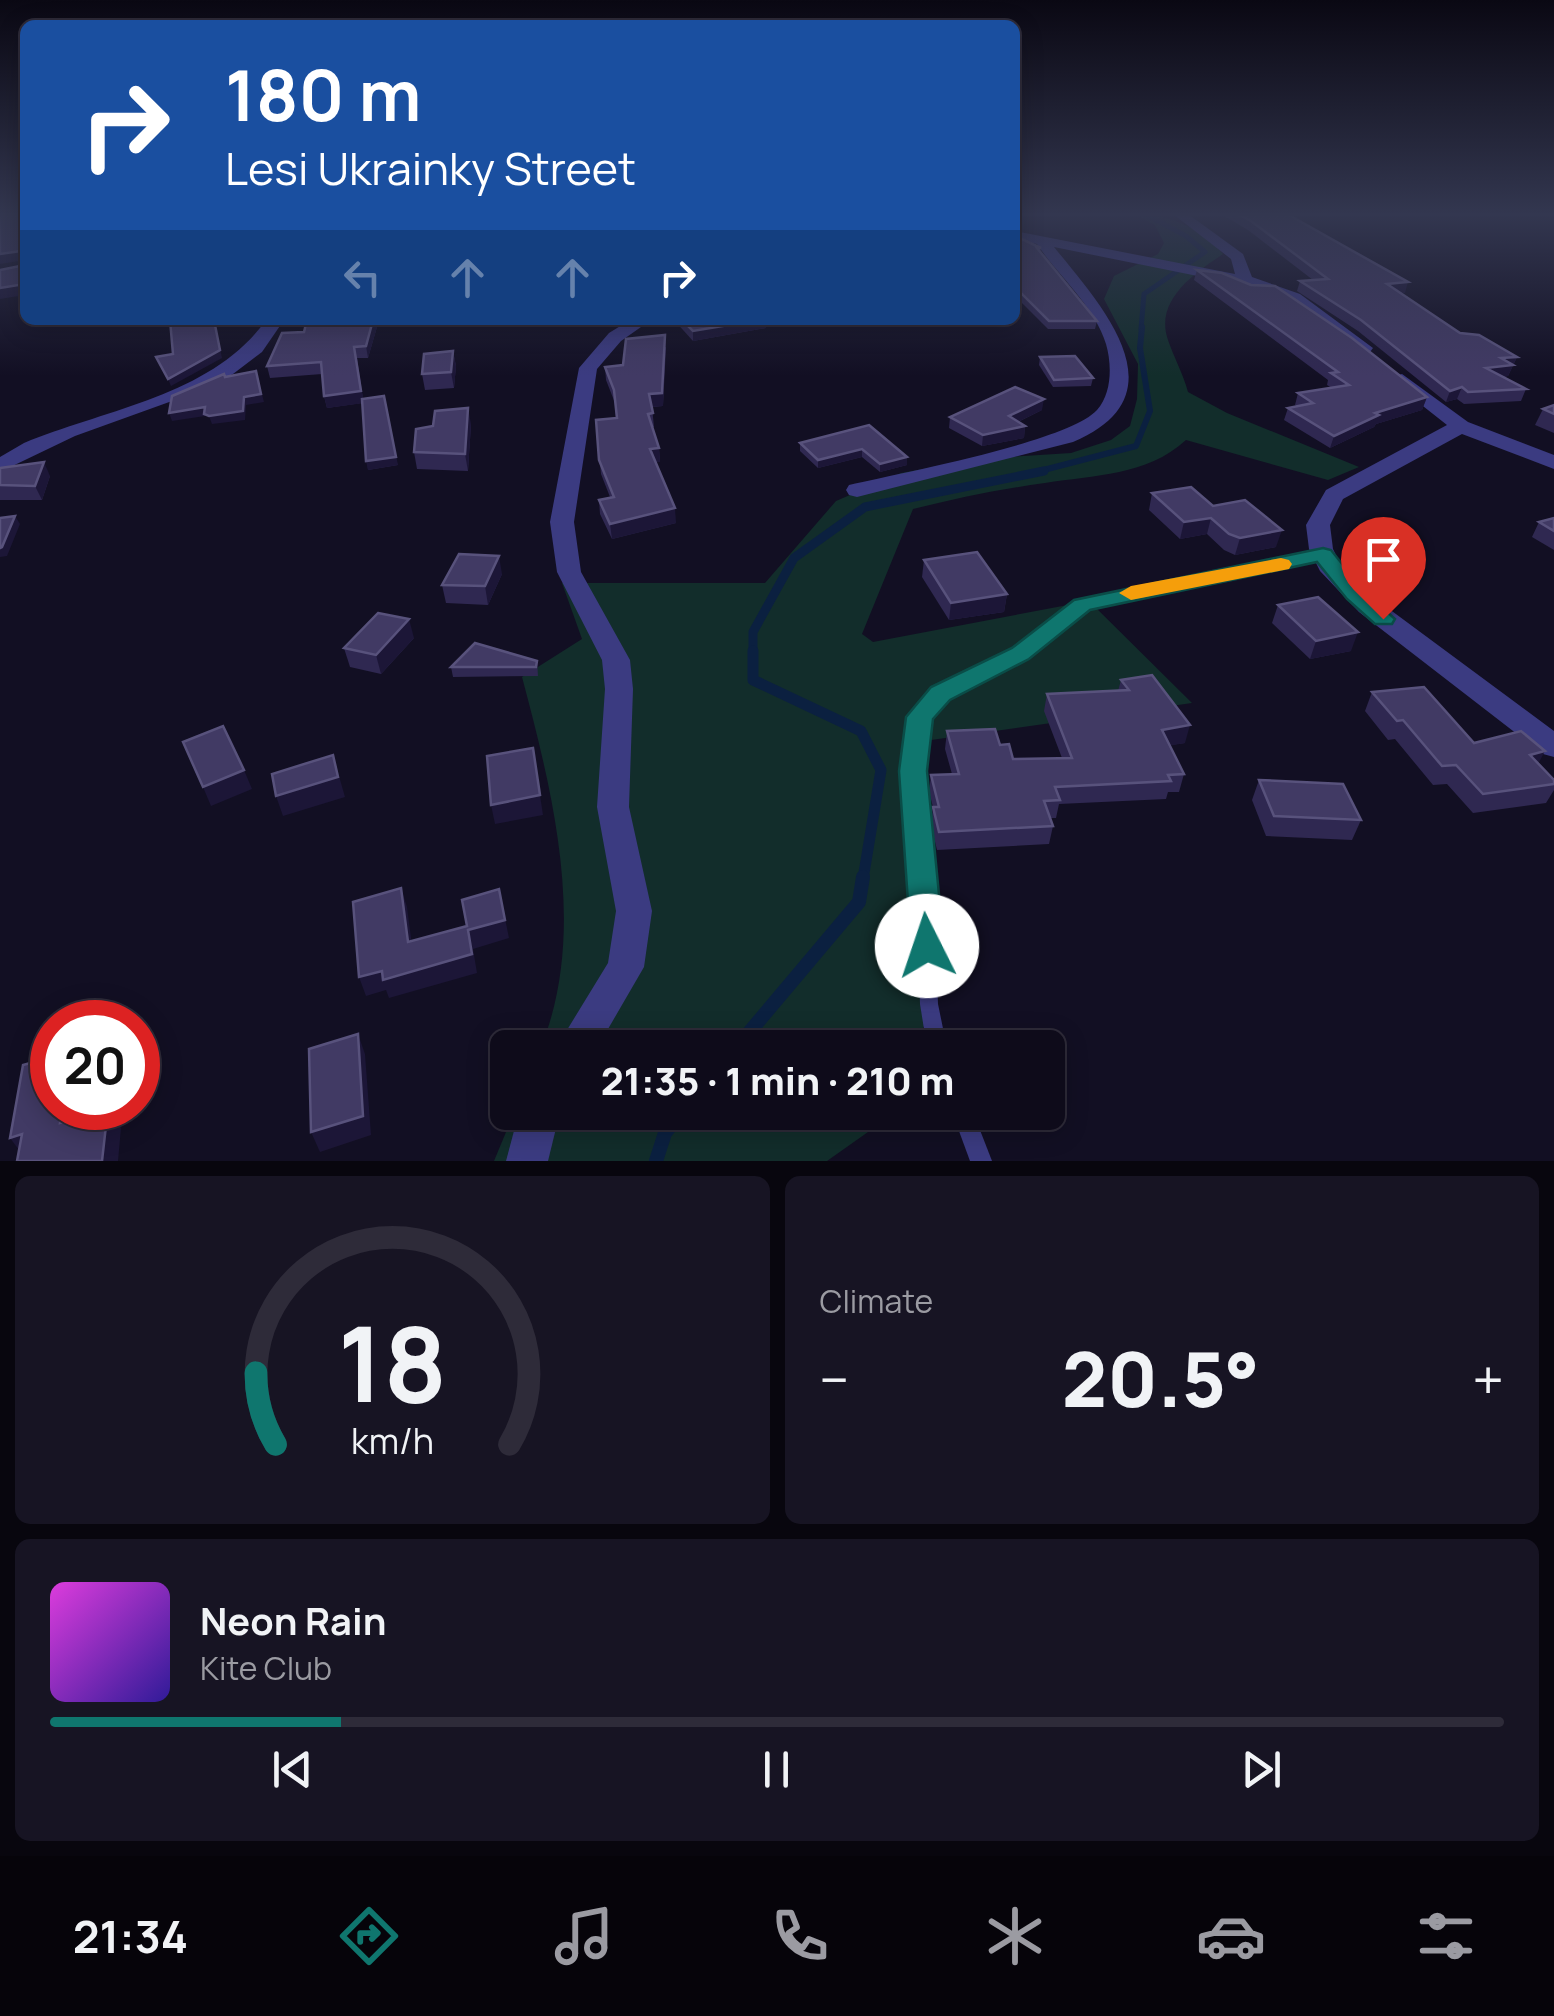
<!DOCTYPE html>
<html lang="en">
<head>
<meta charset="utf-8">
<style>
	body { margin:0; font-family:Manrope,sans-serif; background:#171423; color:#f1f3f6; height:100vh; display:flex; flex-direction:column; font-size:38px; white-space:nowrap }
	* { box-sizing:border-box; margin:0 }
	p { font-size:32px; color:#9b9ba2 }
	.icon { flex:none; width:55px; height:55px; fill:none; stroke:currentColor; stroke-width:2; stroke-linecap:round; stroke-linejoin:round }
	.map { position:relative; height:1161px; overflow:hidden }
	.details { display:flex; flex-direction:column; gap:15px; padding:15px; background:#08060e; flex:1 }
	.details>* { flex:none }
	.banner { position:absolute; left:20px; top:20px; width:1000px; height:305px; border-radius:15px; box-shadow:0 5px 25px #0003,0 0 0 2px #2e2b39; background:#1a4fa0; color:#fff; overflow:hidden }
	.speed { position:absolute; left:30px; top:1000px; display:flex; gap:20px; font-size:50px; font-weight:700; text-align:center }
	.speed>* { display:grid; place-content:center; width:130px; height:130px; border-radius:50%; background:#0e0b1a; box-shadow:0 5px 25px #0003,0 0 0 2px #2e2b39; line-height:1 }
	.speed .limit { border:15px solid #d22; background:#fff; color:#111 }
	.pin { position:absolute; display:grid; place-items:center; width:85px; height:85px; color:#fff; margin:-102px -42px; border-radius:50% 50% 50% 0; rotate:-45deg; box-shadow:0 0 10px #0007 }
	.pin .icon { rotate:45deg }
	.me { position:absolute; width:110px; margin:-55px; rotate:356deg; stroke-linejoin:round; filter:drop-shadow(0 0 8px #0008) }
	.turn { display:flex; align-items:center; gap:35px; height:210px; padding:0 40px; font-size:45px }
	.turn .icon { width:130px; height:130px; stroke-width:2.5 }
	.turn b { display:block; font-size:70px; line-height:85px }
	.lanes { display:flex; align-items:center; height:95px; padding:0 40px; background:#0003; justify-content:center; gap:50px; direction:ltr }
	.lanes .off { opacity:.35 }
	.big { font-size:75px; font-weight:800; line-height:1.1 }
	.details .widget { flex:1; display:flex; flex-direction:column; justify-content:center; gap:15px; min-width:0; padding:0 35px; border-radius:15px; background:#171423 }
	.details .dial { align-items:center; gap:0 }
	.dial svg { height:260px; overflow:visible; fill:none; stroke:#2e2b39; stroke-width:7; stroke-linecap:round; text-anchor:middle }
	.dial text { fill:#f1f3f6; stroke:none }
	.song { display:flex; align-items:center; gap:30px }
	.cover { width:120px; height:120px; border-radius:15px; background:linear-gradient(135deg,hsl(300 70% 55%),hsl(250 70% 35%)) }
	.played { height:10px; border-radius:5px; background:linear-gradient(90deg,#0f766e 20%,#2e2b39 20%) }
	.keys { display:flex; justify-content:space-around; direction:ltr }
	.heat { display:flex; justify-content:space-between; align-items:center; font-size:55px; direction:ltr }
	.details .tiles { flex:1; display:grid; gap:15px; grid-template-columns:1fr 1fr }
	.widget:last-child { grid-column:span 2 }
	.trip { position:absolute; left:490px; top:1030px; width:575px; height:100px; border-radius:15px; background:#0e0b1a; box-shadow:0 5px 25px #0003,0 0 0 2px #2e2b39; font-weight:800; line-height:100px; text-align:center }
	.tabs { display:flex; height:160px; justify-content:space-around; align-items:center; background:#06040a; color:#9b9ba2 }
	.tabs .icon { width:70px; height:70px }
	.tabs .current { color:#0f766e }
	.tabs b { font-size:45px; color:#f1f3f6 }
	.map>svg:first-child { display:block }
</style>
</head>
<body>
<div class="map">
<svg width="1554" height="1161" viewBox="0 0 1554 1161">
	<rect width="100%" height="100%" fill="#120f23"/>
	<g fill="#122d2b">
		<path d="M1134,214c34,0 67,13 89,40 -28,19 -69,46 -55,86 6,18 15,33 20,52l39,21 132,54 -31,13 -142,-40c-39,36 -92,35 -141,43 -44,6 -88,15 -132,26l-51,125 11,8 216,-41 103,102 -268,38 -21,50 16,63 24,62 -10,93 -20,38h-372c47,-116 12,-253 -19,-370l60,-38 -20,-56h203l71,-82 65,-28 77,-14 93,-6 40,-13 19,-14 7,-27 1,-35 -34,-65 10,-23 44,-22 6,-11 -9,-18z"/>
		<path d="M514,1113h364l-10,19 -41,29h-333z"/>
	</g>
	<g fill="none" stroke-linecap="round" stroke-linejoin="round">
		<path stroke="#0b2040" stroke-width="5" d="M1141,329l3,-35 61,-42 -19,-16 -41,-22"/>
		<path stroke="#0b2040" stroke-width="6" d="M1032,473l104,-27 14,-35 -10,-63 2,-21"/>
		<path stroke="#0b2040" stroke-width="9" d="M753,653v-21l41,-74 71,-51 179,-36"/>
		<path stroke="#0b2040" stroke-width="11" d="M753,651v29l108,51 20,39 -18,109"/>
		<g stroke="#0b2040" stroke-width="14">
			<path d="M736,1048l123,-146 4,-25"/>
			<path d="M656,1161l9,-28 17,-21"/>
		</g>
		<g fill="#3b3b81" fill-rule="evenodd">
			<path d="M1323,551l6,4 -2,3 -240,50 -62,48 -68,33 -26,22 -8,23 -1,79 13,105 3,86 9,44h-20l-7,-44 -3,-86 -11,-105 3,-79 10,-28 28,-23 68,-33 63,-48z"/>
			<path d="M952,1112h21l19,49h-22z"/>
		</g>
		<g fill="#3b3b81" fill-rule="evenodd">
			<path d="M1173,214h15l55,40 9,23 48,17 73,54 -3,4h-12l-70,-52 -26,-11 -208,-42c47,58 131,148 19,195l-216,55 -8,-2 -3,-5 3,-5c50,-12 219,-43 248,-75 15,-17 15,-45 9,-66 -12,-39 -47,-67 -69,-100l-22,-5v-8l220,43 -4,-15z"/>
			<path d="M266,320h18l-22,32 -29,22 -36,18 -122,44 -75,36v-15l24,-14c81,-34 188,-47 242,-123z"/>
			<path d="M630,320h21l-30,21 -24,28 -23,153 7,50 49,88 3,29 -4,118 23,104 -8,56 -47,81h-41l52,-85 8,-52 -19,-104 8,-118 -3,-29 -45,-88 -7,-50 29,-154 30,-35z"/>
			<path d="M1402,374l66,48 86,33v14l-92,-35 -119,65 -13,26 3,24 7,14 37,37 177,131v26l-11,-3 -184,-142 -39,-41 -11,-22 -3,-24 20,-35 121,-65 -52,-41v-8z"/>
			<path d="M519,1112h41l-12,49h-42z"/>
		</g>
	</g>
	<g fill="#2f2851">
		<path d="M1221,214h66l118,79h-5l60,40 57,24 -9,19 -5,1 23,12 -5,12 -57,3 -7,-5 -11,3 -88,-71 -61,-40 3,-10 13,-1 -65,-50z"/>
		<path d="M1015,236l26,12 -1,5 57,68 -2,8h-47l-33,-33z"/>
		<path d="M1197,270l230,127 -5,13 -46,14 -2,3 -44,21 -46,-28 4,-12 9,-2 -2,-1 3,-12 34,-5 -5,-3 1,-5 -134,-100z"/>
		<path d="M307,320h72l-11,38h-11l6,41 35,66 -30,5 -6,-67 -35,5 -3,-12 -2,-22 -52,4 -3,-12 37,-34z"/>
		<path d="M674,320h92v8l-73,13z"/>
		<path d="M666,347l-3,59 -11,1 2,20h-2l7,21 1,14h-5l21,61 -64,16 -12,-25 -1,-14 11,-3 -9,-23 -5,-54 20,-1 -1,-16 -9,-23 -1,-13 18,-2z"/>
		<path d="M453,351l3,15 -2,22 -29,2 -3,-16z"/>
		<path d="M1040,357l53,21 -2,8 -38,1 -14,-22z"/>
		<path d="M1554,405v28l-19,-8 8,-16z"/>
		<path d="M1042,410l-24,12 7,4 -1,12 -42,8 -33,-18 1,-11z"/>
		<path d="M471,424l-3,47 -51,-2 -3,-17z"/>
		<path d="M869,425l38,32v8l-27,7 -18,-15 -44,11 -18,-17v-8z"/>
		<path d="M0,468l50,8 -8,24h-42z"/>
		<path d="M1152,493l61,13 63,41 -41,8 -11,-5 -17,-16 -27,5 -31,-29z"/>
		<path d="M1554,518v32l-22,-13 7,-15z"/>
		<path d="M924,560l83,34 -3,18 -55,8 -27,-43z"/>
		<path d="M502,574l-14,31 -42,-2 -4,-18z"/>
		<path d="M1278,605l73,46 -41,8 -38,-36z"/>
		<path d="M414,638l-33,36 -31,-7 -6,-19z"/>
		<path d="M537,661l1,15 -85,1 -2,-10z"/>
		<path d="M1121,680l64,63 -15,2 14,29 -5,18h-11l-2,7 -107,5 -3,14h-6l3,8 -4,18 -112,6 -6,-25 2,-18 -4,-15 2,-17 21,-1 -7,-25 2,-18 53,14 13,14 49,-1 -18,-47 3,-17 71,-3z"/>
		<path d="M1372,692l102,51 64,21 16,16v10l-8,13 -73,10 -26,-29 -14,1 -38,-46 -7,1 -23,-29z"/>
		<path d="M1259,780l102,40 -9,20 -86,-4 -14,-36z"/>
	</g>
	<g fill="#1c1637">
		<path d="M21,251l4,9 -25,4v-10z"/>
		<path d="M1408,282l-3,11 -22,2 4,-11z"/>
		<path d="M25,284v11l-25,4v-11z"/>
		<path d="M214,320l8,38 -51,28 -3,-7z"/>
		<path d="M373,320h6l-11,38 -2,-12z"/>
		<path d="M759,320h7v8l-73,13v-10z"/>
		<path d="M665,335l-2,71 -13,1 -1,-13z"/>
		<path d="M354,347l10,56 -37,5 -3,-12z"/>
		<path d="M453,351l3,15 -2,22 -3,-16z"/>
		<path d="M1517,357l-9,19 -27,3 5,-11 15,-10z"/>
		<path d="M256,371l8,31 -18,3 -1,15 -33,4 -3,-8 35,-19z"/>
		<path d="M1462,387l-5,12 -11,3 4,-11z"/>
		<path d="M384,396l14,69 -30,5 -2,-9z"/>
		<path d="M1427,397l-5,13 -46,14 -2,3 -44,21 4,-12 41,-23z"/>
		<path d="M1044,399l-2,11 -35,17 2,-11z"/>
		<path d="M205,407v9l-33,5 -3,-8z"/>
		<path d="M468,408l3,16 -3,47 -3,-17z"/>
		<path d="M1025,426l-1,12 -42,8 1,-11z"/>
		<path d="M659,448l1,14 -9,1 -1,-14z"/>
		<path d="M862,449v8l-44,11v-8z"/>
		<path d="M907,457v8l-27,7v-8z"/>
		<path d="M44,462l6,14 -8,24 -7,-14z"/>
		<path d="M675,508l1,15 -64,16 -2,-15z"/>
		<path d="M15,516l5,8 -13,32 -7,1v-9z"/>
		<path d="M1211,518l-4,16 -27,5 4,-17z"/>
		<path d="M1282,530l-6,17 -41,8 5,-17z"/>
		<path d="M499,556l3,18 -14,31 -3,-19z"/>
		<path d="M1007,594l-3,18 -55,8 2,-17z"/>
		<path d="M409,619l5,19 -33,36 -5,-19z"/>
		<path d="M1358,632l-7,19 -41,8 6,-18z"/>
		<path d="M1190,725l-5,18 -28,5 5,-18z"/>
		<path d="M533,748l10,67 -48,9 -4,-19z"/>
		<path d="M1545,751l-10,19 -5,-15z"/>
		<path d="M333,755l12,42 -62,19 -7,-20z"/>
		<path d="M244,770l8,19 -41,17 -8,-19z"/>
		<path d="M401,888l6,19 7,54 -6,-19z"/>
		<path d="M499,889l10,49 -36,11 4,24 -88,25 -3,-8 -20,6 -7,-19 23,-6 86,-41z"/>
		<path d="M358,1034l7,20 6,81 -51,17 -9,-20z"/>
		<path d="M62,1108h17l-5,35 -14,-20z"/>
		<path d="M108,1108l13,20 -3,33h-16z"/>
		<path d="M22,1134l3,24 -15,-20z"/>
	</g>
	<g fill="#413a64" stroke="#58527c" stroke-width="2.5">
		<path d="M0,214h25v70l-25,4v-18l25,-5 -4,-14 -21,3z"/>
		<path d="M1238,214h49l121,68 -21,2 73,49 19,2 38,22 -16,1 12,7 -27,3 40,21 -58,3 -6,-5 -12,4 -89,-71 -61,-39 28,-2 -77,-58z"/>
		<path d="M1015,236l26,12h-4l60,73h-48l-34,-34z"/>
		<path d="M1197,270l25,3 29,12 24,1 77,52 75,59 -52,16 4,2 -45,21 -46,-28 25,-5 -15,-10 51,-8 -18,-12 7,-1z"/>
		<path d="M170,320h44l6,30 -52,29 -12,-22 17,-3z"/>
		<path d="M307,320h66l-7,26 -12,1 7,44 -37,5 -3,-34 -54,4 15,-33 22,-1z"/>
		<path d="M682,320h77l-66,11z"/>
		<path d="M665,335l-3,58 -13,1 4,19 -5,1 11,34 -9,1 25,59 -65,16 -11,-24 15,-3 -15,-37 -3,-40 21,-2 -3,-28 -9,-23 18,-2 3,-26z"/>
		<path d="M453,351l-2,21 -29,2 2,-20z"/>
		<path d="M1075,356l18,22 -39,2 -14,-23z"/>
		<path d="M256,371l5,23 -17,3 -1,14 -34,5 -5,-2 1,-7 -36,6 3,-17 52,-22 1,3z"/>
		<path d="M1015,387l29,12 -35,17 16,10 -42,9 -33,-18z"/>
		<path d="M384,396l12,61 -30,4 -4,-62z"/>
		<path d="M1554,405v9l-11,-5z"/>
		<path d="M468,408l-3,46 -51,-2 2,-23 17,-3 2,-15z"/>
		<path d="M869,425l38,32 -27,7 -18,-15 -44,11 -18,-17z"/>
		<path d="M44,462l-9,24 -35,-1v-17z"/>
		<path d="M1191,487l22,19 32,-6 37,30 -42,8 -11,-4 -18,-16 -27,4 -32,-29z"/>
		<path d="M15,516l-13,31 -2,1v-30z"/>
		<path d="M1554,518v13l-15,-9z"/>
		<path d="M977,552l30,42 -56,9 -27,-43z"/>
		<path d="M459,554l40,2 -14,30 -43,-1z"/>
		<path d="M1318,597l40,35 -42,9 -38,-36z"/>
		<path d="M378,613l31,6 -33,36 -32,-7z"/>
		<path d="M475,643l62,18 -1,6h-85z"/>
		<path d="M1152,675l38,50 -28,5 22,44 -16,1 3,6 -116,6 5,13 -16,1 9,25 -114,6 -6,-25h6l-8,-32 28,-1 -12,-43 48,-2 5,16 9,-1 4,15 59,-1 -25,-64 82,-4 -8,-10z"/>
		<path d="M1424,687l50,56 47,-12 24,20 -15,4 24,25v4l-71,10 -27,-29 -14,1 -39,-46 -6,1 -25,-29z"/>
		<path d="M223,726l21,44 -41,17 -20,-45z"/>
		<path d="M533,748l7,47 -49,10 -4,-49z"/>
		<path d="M333,755l5,22 -62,19 -4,-22z"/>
		<path d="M1259,780l84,4 18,36 -87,-4z"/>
		<path d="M401,888l7,54 59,-16 -5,-26 37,-11 6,31 -37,10 4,24 -89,26 -1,-9 -23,6 -6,-75z"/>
		<path d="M358,1034l5,82 -52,16 -2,-83z"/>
		<path d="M52,1057v51h10l-2,15 48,-15 -6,53h-85l5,-27 -12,4 13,-73z"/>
	</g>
	<linearGradient id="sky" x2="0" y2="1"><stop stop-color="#0a0813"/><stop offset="0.57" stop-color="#333750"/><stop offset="1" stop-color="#333750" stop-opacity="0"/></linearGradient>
	<rect width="1554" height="376" fill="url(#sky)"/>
	<path fill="#0f766e" stroke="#0a4d48" stroke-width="2.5" d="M1323,548l8,2 32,40 32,29 -3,5h-17l-28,-25 -30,-37 -227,48 -61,49 -79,41 -17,19 -6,52 17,175 -5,10 -12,4 -11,-4 -5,-10 -12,-175 7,-54 25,-30 81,-39 62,-48z"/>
	<path fill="#f59e0b" d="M1281,558l8,2 3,4 -3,5 -158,31 -12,-7 12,-7z"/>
</svg>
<div class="speed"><div class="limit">20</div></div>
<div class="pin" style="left:1383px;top:619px;background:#d93025"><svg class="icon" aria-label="arrive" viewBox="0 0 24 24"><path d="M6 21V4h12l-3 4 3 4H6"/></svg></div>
<svg class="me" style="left:927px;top:946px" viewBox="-20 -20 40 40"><circle r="19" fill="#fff"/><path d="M0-13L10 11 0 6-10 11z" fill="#0f766e"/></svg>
<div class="trip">21:35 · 1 min · 210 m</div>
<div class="banner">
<div class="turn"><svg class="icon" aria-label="right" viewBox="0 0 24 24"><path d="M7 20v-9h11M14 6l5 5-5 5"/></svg><div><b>180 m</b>Lesi Ukrainky Street</div></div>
<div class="lanes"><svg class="icon off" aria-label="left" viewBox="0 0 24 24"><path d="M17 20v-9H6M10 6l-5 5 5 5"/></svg><svg class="icon off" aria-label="ahead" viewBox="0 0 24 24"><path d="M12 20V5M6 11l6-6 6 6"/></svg><svg class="icon off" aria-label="ahead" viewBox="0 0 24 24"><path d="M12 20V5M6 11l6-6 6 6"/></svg><svg class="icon" aria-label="right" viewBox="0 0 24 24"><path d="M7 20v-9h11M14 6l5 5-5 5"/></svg></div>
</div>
</div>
<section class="details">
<div class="tiles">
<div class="widget dial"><svg viewBox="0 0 100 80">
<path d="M14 69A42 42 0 1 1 86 69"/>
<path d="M14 69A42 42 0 0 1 8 47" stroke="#0f766e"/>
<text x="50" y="56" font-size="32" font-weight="700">18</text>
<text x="50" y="72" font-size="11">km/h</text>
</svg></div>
<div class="widget"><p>Climate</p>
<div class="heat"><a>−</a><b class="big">20.5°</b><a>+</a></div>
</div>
<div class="widget">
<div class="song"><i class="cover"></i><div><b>Neon Rain</b><p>Kite Club</p></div></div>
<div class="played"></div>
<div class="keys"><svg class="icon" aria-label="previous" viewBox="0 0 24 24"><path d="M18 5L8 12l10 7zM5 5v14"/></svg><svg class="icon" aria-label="pause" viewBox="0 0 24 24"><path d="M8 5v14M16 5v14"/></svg><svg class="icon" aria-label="next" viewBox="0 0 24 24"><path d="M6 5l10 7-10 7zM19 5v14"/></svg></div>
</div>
</div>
</section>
<nav class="tabs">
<b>21:34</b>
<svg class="icon current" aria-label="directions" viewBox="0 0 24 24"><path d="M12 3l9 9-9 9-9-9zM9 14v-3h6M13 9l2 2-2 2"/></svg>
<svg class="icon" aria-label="music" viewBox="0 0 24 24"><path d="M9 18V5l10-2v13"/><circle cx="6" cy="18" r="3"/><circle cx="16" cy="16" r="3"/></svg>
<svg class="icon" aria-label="phone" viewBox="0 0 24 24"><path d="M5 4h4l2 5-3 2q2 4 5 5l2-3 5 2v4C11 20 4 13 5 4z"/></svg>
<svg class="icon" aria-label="climate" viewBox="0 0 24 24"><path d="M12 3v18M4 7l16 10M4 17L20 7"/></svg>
<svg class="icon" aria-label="car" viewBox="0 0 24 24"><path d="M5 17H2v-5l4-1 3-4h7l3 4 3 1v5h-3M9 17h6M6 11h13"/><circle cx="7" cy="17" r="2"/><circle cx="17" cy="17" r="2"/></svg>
<svg class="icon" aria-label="filters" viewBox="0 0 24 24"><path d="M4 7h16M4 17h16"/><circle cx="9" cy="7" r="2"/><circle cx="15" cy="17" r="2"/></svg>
</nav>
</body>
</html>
